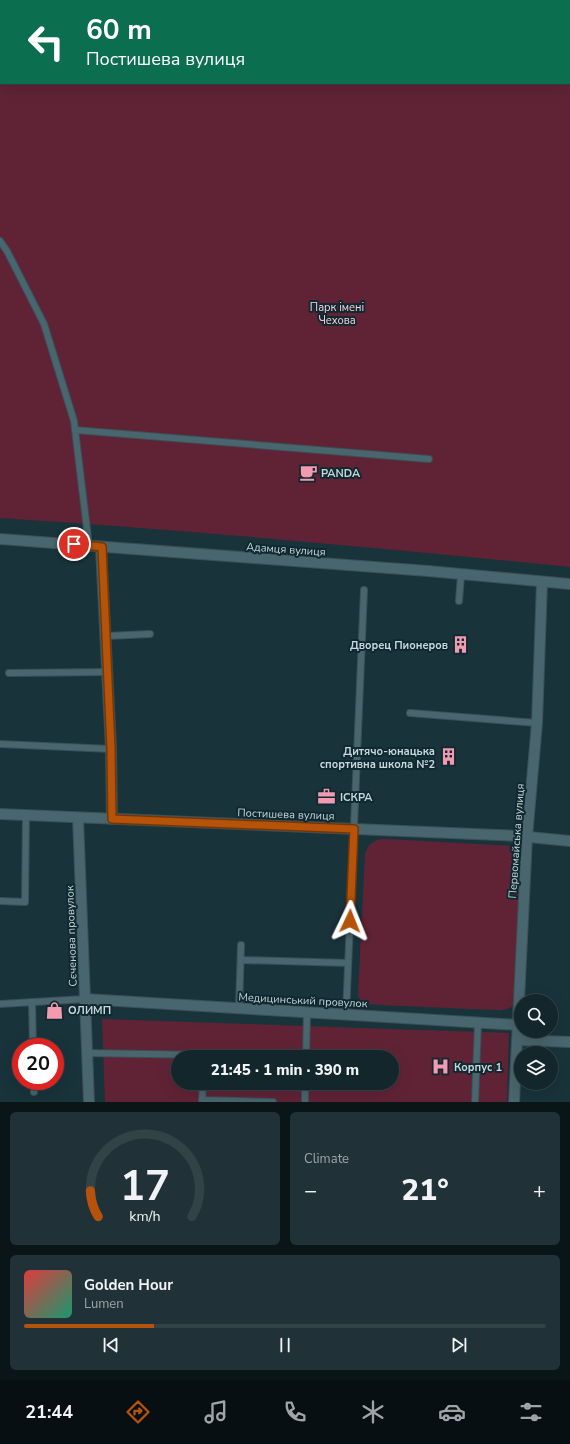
<!DOCTYPE html>
<html lang="en">
<head>
<meta charset="utf-8">
<style>
	body { margin:0; font-family:"Nunito Sans",sans-serif; background:#203238; color:#f1f3f6; height:100vh; display:flex; flex-direction:column; font-size:15px; white-space:nowrap }
	* { box-sizing:border-box; margin:0 }
	p { font-size:13px; color:#9da5a9 }
	.icon { flex:none; width:22px; height:22px; fill:none; stroke:currentColor; stroke-width:2; stroke-linecap:round; stroke-linejoin:round }
	.map { position:relative; height:1102px; overflow:hidden }
	.sheet { display:flex; flex-direction:column; gap:10px; padding:10px; background:#0a1518; flex:1 }
	.sheet>* { flex:none }
	.hud { position:absolute; left:0px; top:0px; width:570px; height:84px; box-shadow:0 4px 16px #0002,0 0 0 1px #324348; background:#0b6e4f; color:#fff; overflow:hidden }
	.tools { position:absolute; left:514px; top:994px; display:grid; gap:8px }
	.tools a { display:grid; place-items:center; width:44px; height:44px; border-radius:50%; background:#13262c; box-shadow:0 4px 16px #0002,0 0 0 1px #324348; font-size:20px }
	.speed { position:absolute; left:12px; top:1038px; display:flex; gap:8px; font-size:20px; font-weight:700; text-align:center }
	.speed>* { display:grid; place-content:center; width:52px; height:52px; border-radius:50%; background:#13262c; box-shadow:0 4px 16px #0002,0 0 0 1px #324348; line-height:1 }
	.speed .limit { border:6px solid #d22; background:#fff; color:#111 }
	.pin { position:absolute; display:grid; place-items:center; width:34px; height:34px; color:#fff; margin:-17px; border:2px solid #fff; border-radius:50%; box-shadow:0 1px 4px #0007 }
	.me { position:absolute; width:44px; margin:-22px; rotate:2deg; stroke-linejoin:round; filter:drop-shadow(0 0 3px #0008) }
	.turn { display:flex; align-items:center; gap:14px; height:84px; padding:0 20px; font-size:18px }
	.turn .icon { width:52px; height:52px; stroke-width:2.5 }
	.turn b { display:block; font-size:28px; line-height:34px }
	.big { font-size:30px; font-weight:800; line-height:1.1 }
	.sheet .card { flex:1; display:flex; flex-direction:column; justify-content:center; gap:6px; min-width:0; padding:0 14px; border-radius:6px; background:#203238 }
	.sheet .dial { align-items:center; gap:0 }
	.dial svg { height:104px; overflow:visible; fill:none; stroke:#324348; stroke-width:7; stroke-linecap:round; text-anchor:middle }
	.dial text { fill:#f1f3f6; stroke:none }
	.song { display:flex; align-items:center; gap:12px }
	.cover { width:48px; height:48px; border-radius:6px; background:linear-gradient(135deg,hsl(0 70% 55%),hsl(160 70% 35%)) }
	.played { height:4px; border-radius:2px; background:linear-gradient(90deg,#b45309 25%,#324348 25%) }
	.keys { display:flex; justify-content:space-around; direction:ltr }
	.heat { display:flex; justify-content:space-between; align-items:center; font-size:22px; direction:ltr }
	.sheet .tiles { flex:1; display:grid; gap:10px; grid-template-columns:1fr 1fr }
	.card:last-child { grid-column:span 2 }
	.trip { position:absolute; left:171px; top:1050px; width:228px; height:40px; border-radius:20px; background:#13262c; box-shadow:0 4px 16px #0002,0 0 0 1px #324348; font-weight:800; line-height:40px; text-align:center }
	.tabs { display:flex; height:64px; justify-content:space-around; align-items:center; background:#080f12; color:#9da5a9 }
	.tabs .icon { width:28px; height:28px }
	.tabs .current { color:#b45309 }
	.tabs b { font-size:18px; color:#f1f3f6 }
	.map>svg:first-child { display:block }
</style>
</head>
<body>
<div class="map">
<svg width="570" height="1102" viewBox="0 0 570 1102">
	<rect width="100%" height="100%" fill="#19333b"/>
	<g fill="#602336" fill-rule="evenodd">
		<path d="M0,0h570v567c-190,-19 -380,-37 -570,-49zM1,1h568v82h-568z"/>
		<path d="M384,839l131,7 6,4 1,4 -8,151c-6,5 -11,5 -19,5l-116,-5c-9,-1 -18,0 -21,-10l7,-141c3,-10 8,-14 19,-15z"/>
		<path d="M102,1019l407,14 -2,69h-402zM178,1057h214v26h-214z"/>
	</g>
	<path fill="#924b5e" d="M271,0h138l-138,1z"/>
	<g fill="none" stroke-linecap="round" stroke-linejoin="round">
		<defs>
			<g id="lane">
				<path d="M0,241l7,10 37,73 30,97 15,125"/>
				<path d="M75,430l354,29"/>
				<path d="M459,601l2,-26"/>
				<path d="M107,636l43,-2"/>
				<path d="M9,673l99,-1"/>
				<path d="M410,713l127,10"/>
				<path d="M0,744l111,5"/>
				<path d="M0,901l25,1 1,-87"/>
				<path d="M241,960l107,3"/>
				<path d="M32,1002l1,45"/>
				<path d="M0,1004l85,-5"/>
				<path d="M239,1008l2,-63"/>
				<path d="M346,1015l18,-425"/>
				<path d="M87,1053l116,2v2"/>
				<path d="M306,1057l1,-44"/>
				<path d="M34,1081v11"/>
				<path d="M203,1083l-1,17 71,2"/>
				<path d="M305,1102v-19"/>
				<path d="M475,1102l3,-79"/>
			</g>
			<g id="street">
				<path d="M101,547l10,202 1,70"/>
				<path d="M0,814l519,22 51,5"/>
				<path d="M78,818l11,284"/>
				<path d="M85,999l434,26"/>
				<path d="M518,1040l52,2"/>
				<path d="M514,1102l13,-265 10,-114 5,-141"/>
			</g>
			<path id="secondary" d="M0,539l428,32 142,13"/>
		</defs>
		<use href="#lane" stroke="#395056" stroke-width="8"/>
		<use href="#street" stroke="#395056" stroke-width="12"/>
		<use href="#secondary" stroke="#395056" stroke-width="12"/>
		<use href="#lane" stroke="#49656d" stroke-width="6"/>
		<use href="#street" stroke="#49656d" stroke-width="10"/>
		<use href="#secondary" stroke="#49656d" stroke-width="10"/>
	</g>
	<g fill="none" stroke-linecap="round" stroke-linejoin="round">
		<defs>
			<path id="route" d="M74,544l28,3 9,202 1,70 242,10 -4,92"/>
		</defs>
		<use href="#route" stroke="#753606" stroke-width="10"/>
		<use href="#route" stroke="#b45309" stroke-width="7"/>
	</g>
	<defs>
		<symbol id="cafe-bare" viewBox="-9 -9 18 18"><path d="M-5.5-4.5H6V0H3Q3 3.5 0 3.5H-2.5Q-5.5 3.5-5.5 0ZM3-3.2v2h1.7v-2ZM-6 4.5H4V6H-6Z" fill="#f29ab0" stroke="#0f2931" stroke-width="2.5" paint-order="stroke"/></symbol>
		<symbol id="building-bare" viewBox="-9 -9 18 18"><path d="M-4-6H4V6H1V3H-1V6H-4ZM-2.5-4.3h1.7v1.8h-1.7ZM.8-4.3h1.7v1.8H.8ZM-2.5-1h1.7V.8h-1.7ZM.8-1h1.7V.8H.8Z" fill="#f29ab0" stroke="#0f2931" stroke-width="2.5" paint-order="stroke"/></symbol>
		<symbol id="office-bare" viewBox="-9 -9 18 18"><path d="M-6-3h4V-5.5h4V-3h4V5H-6ZM-1-4.5V-3h2v-1.5ZM-6 0V1H6V0Z" fill="#f29ab0" stroke="#0f2931" stroke-width="2.5" paint-order="stroke"/></symbol>
		<symbol id="shop-bare" viewBox="-9 -9 18 18"><path d="M-5-2.5h2.3a2.7 3.5 0 0 1 5.4 0H5L5.5 6h-11ZM-1.5-2.5h3a1.5 2.3 0 0 0-3 0Z" fill="#f29ab0" stroke="#0f2931" stroke-width="2.5" paint-order="stroke"/></symbol>
		<symbol id="hospital-bare" viewBox="-9 -9 18 18"><path d="M-5-5h3v3.5h4V-5h3V5h-3V1.5h-4V5h-3Z" fill="#f29ab0" stroke="#0f2931" stroke-width="2.5" paint-order="stroke"/></symbol>
	</defs>
	<g fill-rule="evenodd">
		<use href="#cafe-bare" x="296" y="460" width="25" height="25"/>
		<use href="#building-bare" x="448" y="632" width="25" height="25"/>
		<use href="#building-bare" x="436" y="744" width="25" height="25"/>
		<use href="#office-bare" x="314" y="784" width="25" height="25"/>
		<use href="#shop-bare" x="42" y="998" width="25" height="25"/>
		<use href="#hospital-bare" x="428" y="1054" width="25" height="25"/>
	</g>
	<g text-anchor="middle" stroke-width="4" stroke-linejoin="round" paint-order="stroke">
		<g font-size="11" fill="#fcd0da" stroke="#0f2931">
			<text x="337" y="311">Парк імені<tspan x="337" dy="13">Чехова</tspan></text>
		</g>
		<g font-size="11" font-weight="bold" fill="#c8d7db" stroke="#0f2931" text-anchor="start">
			<text x="321" y="477">PANDA</text>
			<text x="448" y="649" text-anchor="end">Дворец Пионеров</text>
			<text x="435" y="755" text-anchor="end">Дитячо-юнацька<tspan x="435" dy="13">спортивна школа №2</tspan></text>
			<text x="340" y="801">ІСКРА</text>
			<text x="68" y="1014">ОЛИМП</text>
			<text x="454" y="1071">Корпус 1</text>
		</g>
		<g font-size="11" fill="#c8d7db" stroke="#0f2931">
			<text transform="translate(286 549) rotate(4)" y="4">Адамця вулиця</text>
			<text transform="translate(286 814) rotate(2)" y="4">Постишева вулиця</text>
			<text transform="translate(516 841) rotate(-86)" y="4">Первомайська вулиця</text>
			<text transform="translate(71 936) rotate(-92)" y="4">Сєченова провулок</text>
			<text transform="translate(303 1000) rotate(3)" y="4">Медицинський провулок</text>
		</g>
	</g>
</svg>
<div class="tools">
<a><svg class="icon" aria-label="search" viewBox="0 0 24 24"><circle cx="10" cy="10" r="6"/><path d="M15 15l6 6"/></svg></a>
<a><svg class="icon" aria-label="layers" viewBox="0 0 24 24"><path d="M12 4l9 5-9 5-9-5zM3 14l9 5 9-5"/></svg></a>
</div>
<div class="speed"><div class="limit">20</div></div>
<div class="pin" style="left:74px;top:544px;background:#d93025"><svg class="icon" aria-label="arrive" viewBox="0 0 24 24"><path d="M6 21V4h12l-3 4 3 4H6"/></svg></div>
<svg class="me" style="left:350px;top:921px" viewBox="-20 -20 40 40"><path d="M0-17L14 15 0 8-14 15z" fill="#b45309" stroke="#fff" stroke-width="4"/></svg>
<div class="trip">21:45 · 1 min · 390 m</div>
<div class="hud">
<div class="turn"><svg class="icon" aria-label="left" viewBox="0 0 24 24"><path d="M17 20v-9H6M10 6l-5 5 5 5"/></svg><div><b>60 m</b>Постишева вулиця</div></div>
</div>
</div>
<section class="sheet">
<div class="tiles">
<div class="card dial"><svg viewBox="0 0 100 80">
<path d="M14 69A42 42 0 1 1 86 69"/>
<path d="M14 69A42 42 0 0 1 8 49" stroke="#b45309"/>
<text x="50" y="56" font-size="32" font-weight="700">17</text>
<text x="50" y="72" font-size="11">km/h</text>
</svg></div>
<div class="card"><p>Climate</p>
<div class="heat"><a>−</a><b class="big">21°</b><a>+</a></div>
</div>
<div class="card">
<div class="song"><i class="cover"></i><div><b>Golden Hour</b><p>Lumen</p></div></div>
<div class="played"></div>
<div class="keys"><svg class="icon" aria-label="previous" viewBox="0 0 24 24"><path d="M18 5L8 12l10 7zM5 5v14"/></svg><svg class="icon" aria-label="pause" viewBox="0 0 24 24"><path d="M8 5v14M16 5v14"/></svg><svg class="icon" aria-label="next" viewBox="0 0 24 24"><path d="M6 5l10 7-10 7zM19 5v14"/></svg></div>
</div>
</div>
</section>
<nav class="tabs">
<b>21:44</b>
<svg class="icon current" aria-label="directions" viewBox="0 0 24 24"><path d="M12 3l9 9-9 9-9-9zM9 14v-3h6M13 9l2 2-2 2"/></svg>
<svg class="icon" aria-label="music" viewBox="0 0 24 24"><path d="M9 18V5l10-2v13"/><circle cx="6" cy="18" r="3"/><circle cx="16" cy="16" r="3"/></svg>
<svg class="icon" aria-label="phone" viewBox="0 0 24 24"><path d="M5 4h4l2 5-3 2q2 4 5 5l2-3 5 2v4C11 20 4 13 5 4z"/></svg>
<svg class="icon" aria-label="climate" viewBox="0 0 24 24"><path d="M12 3v18M4 7l16 10M4 17L20 7"/></svg>
<svg class="icon" aria-label="car" viewBox="0 0 24 24"><path d="M5 17H2v-5l4-1 3-4h7l3 4 3 1v5h-3M9 17h6M6 11h13"/><circle cx="7" cy="17" r="2"/><circle cx="17" cy="17" r="2"/></svg>
<svg class="icon" aria-label="filters" viewBox="0 0 24 24"><path d="M4 7h16M4 17h16"/><circle cx="9" cy="7" r="2"/><circle cx="15" cy="17" r="2"/></svg>
</nav>
</body>
</html>
